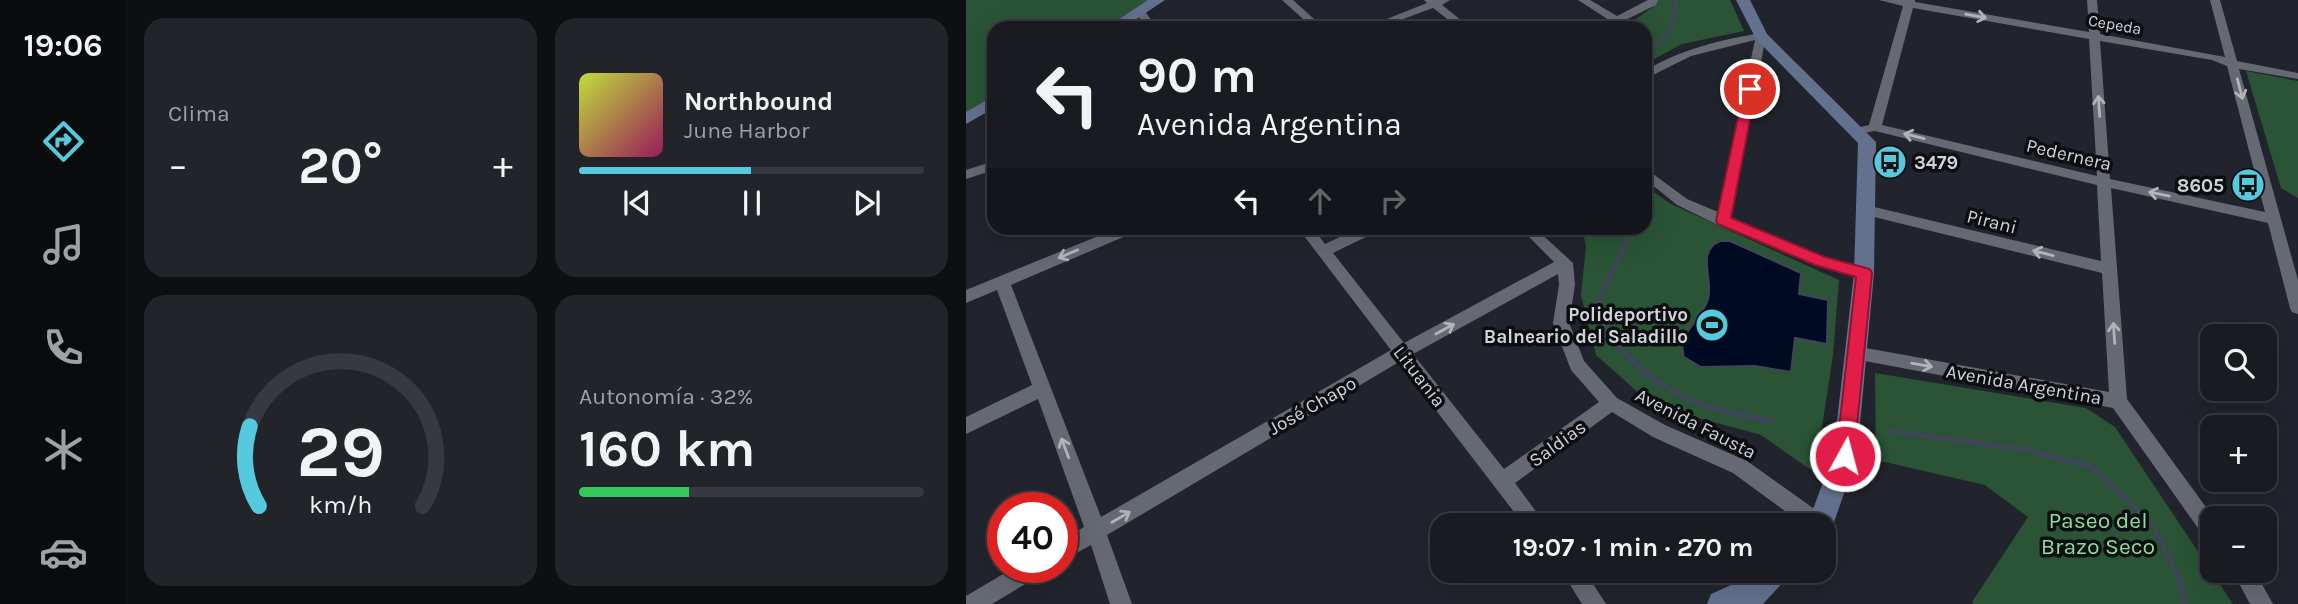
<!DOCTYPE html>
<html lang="es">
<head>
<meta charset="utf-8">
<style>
	body { margin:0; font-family:Karla,sans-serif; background:#22242a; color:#f1f3f6; height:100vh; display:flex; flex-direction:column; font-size:26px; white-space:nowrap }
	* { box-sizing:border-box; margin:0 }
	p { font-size:23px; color:#9fa1a5 }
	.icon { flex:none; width:38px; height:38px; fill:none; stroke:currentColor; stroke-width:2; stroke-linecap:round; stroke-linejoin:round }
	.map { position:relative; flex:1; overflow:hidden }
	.panel { display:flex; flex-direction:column; gap:18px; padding:18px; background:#0e0f12; width:840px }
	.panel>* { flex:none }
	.top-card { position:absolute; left:21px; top:21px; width:665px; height:214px; border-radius:21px; box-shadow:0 7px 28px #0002,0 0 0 2px #37393f; background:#191b21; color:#f1f3f6; overflow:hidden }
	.controls { position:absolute; left:1234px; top:324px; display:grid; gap:14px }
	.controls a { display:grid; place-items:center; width:77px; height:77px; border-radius:14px; background:#191b21; box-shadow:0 7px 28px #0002,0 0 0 2px #37393f; font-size:35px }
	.speed { position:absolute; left:21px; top:492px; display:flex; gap:14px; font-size:35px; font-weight:700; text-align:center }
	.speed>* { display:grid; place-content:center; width:91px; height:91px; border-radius:50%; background:#191b21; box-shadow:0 7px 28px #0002,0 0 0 2px #37393f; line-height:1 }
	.speed .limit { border:10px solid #d22; background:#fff; color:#111 }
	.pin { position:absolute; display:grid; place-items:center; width:60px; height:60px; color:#fff; margin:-30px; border:4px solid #fff; border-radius:50%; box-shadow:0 2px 7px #0007 }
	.me { position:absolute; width:77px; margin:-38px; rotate:7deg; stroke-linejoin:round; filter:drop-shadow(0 0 5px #0008) }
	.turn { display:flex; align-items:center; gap:24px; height:147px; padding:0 35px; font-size:32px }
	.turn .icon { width:91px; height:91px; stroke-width:2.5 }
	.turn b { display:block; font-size:49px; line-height:60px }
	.lanes { display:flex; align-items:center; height:66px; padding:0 35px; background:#0003; justify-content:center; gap:35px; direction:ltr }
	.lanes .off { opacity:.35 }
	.big { font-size:52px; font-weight:700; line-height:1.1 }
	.panel .card { flex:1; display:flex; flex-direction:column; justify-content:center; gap:10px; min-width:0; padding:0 24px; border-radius:21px; background:#22242a }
	.panel .dial { align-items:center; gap:0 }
	.dial svg { height:182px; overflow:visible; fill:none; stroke:#37393f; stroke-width:7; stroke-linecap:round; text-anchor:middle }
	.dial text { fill:#f1f3f6; stroke:none }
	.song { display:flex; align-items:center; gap:21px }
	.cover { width:84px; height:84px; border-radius:10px; background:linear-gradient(135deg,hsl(70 70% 55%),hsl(330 70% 35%)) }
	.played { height:7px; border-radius:4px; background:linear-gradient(90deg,#55cadf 50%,#37393f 50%) }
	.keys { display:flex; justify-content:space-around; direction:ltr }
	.heat { display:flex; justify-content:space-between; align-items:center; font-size:38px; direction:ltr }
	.charge { height:10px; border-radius:5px; background:linear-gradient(90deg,#34c759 32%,#37393f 0) }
	.panel .tiles { flex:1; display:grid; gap:18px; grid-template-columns:repeat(2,1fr) }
	.trip { position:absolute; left:464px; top:513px; width:406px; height:70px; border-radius:21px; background:#191b21; box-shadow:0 7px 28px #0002,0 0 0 2px #37393f; font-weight:700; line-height:70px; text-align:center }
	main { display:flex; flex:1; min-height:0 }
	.dock { display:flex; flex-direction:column; width:126px; justify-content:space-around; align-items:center; background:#0a0b0d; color:#9fa1a5 }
	.dock .icon { width:49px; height:49px }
	.dock .on { color:#55cadf }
	.dock b { font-size:32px; color:#f1f3f6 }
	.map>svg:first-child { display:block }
</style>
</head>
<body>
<main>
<nav class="dock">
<b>19:06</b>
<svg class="icon on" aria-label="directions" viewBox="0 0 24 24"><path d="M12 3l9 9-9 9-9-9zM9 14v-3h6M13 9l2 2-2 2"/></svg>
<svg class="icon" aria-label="music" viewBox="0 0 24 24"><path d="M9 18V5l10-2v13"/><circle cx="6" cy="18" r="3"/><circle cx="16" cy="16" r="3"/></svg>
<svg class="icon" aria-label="phone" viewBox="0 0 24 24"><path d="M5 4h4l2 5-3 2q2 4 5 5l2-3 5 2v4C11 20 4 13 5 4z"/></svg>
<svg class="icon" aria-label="climate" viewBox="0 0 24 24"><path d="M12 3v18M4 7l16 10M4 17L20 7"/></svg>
<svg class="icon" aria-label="car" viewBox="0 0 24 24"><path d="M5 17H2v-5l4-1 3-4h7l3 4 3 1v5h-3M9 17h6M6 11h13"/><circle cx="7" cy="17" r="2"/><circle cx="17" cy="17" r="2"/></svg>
</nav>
<section class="panel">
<div class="tiles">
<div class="card"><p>Clima</p>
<div class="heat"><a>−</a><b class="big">20°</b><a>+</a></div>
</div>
<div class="card">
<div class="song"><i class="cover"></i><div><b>Northbound</b><p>June Harbor</p></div></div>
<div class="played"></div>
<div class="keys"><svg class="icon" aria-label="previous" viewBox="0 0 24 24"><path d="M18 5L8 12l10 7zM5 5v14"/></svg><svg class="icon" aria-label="pause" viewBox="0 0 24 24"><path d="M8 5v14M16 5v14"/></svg><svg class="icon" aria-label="next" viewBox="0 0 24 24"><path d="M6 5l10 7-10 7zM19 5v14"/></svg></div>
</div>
<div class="card dial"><svg viewBox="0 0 100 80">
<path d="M14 69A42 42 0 1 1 86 69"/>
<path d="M14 69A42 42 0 0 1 10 34" stroke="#55cadf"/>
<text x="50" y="56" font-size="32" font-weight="700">29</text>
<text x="50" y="72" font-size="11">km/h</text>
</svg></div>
<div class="card"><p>Autonomía · 32%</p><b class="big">160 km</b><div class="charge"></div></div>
</div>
</section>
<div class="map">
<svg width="1332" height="604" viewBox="0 0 1332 604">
	<rect width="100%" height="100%" fill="#21242c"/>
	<g fill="#2a5435">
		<path d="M0,0h192l-45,28h-119v73l-28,18z"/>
		<path d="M691,0h73l14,31 -62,13 -37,20v-36h-22l30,-21z"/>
		<path d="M1280,71l52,10v117l-17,-10z"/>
		<path d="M679,186l26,18 168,76 -6,75 -18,118 -54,-38 -66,-18 -55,-23 -44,-39 -15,-60 5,-49 -4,-18h63z"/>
		<path d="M909,373l211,35 29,19 118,177h-259l-2,-2 56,-85 -43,-32 -109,-25z"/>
	</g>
	<path fill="#000a23" stroke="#3f4659" stroke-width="2" d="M754,241h10l71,32 -2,21 29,6 -1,44 -32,-6 -4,34 -36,-6 -54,1 -17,-10c-8,-25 18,-36 24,-58 6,-21 -13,-47 12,-58z"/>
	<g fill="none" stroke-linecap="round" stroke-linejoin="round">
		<path stroke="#3f4659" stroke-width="3.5" d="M679,55c20,-15 32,-29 30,-55"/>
		<path stroke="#3f4659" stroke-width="4.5" d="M658,353c-54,-57 -4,-70 5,-125"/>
		<g stroke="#3f4659" stroke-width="5">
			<path d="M657,351c44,47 87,60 149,70"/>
			<path d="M925,431l136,19 65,17 61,58 27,56 5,23"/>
		</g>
		<g fill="#656972" fill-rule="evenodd">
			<path d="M316,0h11l31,28h-11z"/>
			<path d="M458,0h26l-8,5 29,23h-12l-26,-20 -54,20h-15l63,-25z"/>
			<path d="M612,0h12l27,16 31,-16h10l-2,5 -47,23h-13l13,-8z"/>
			<path d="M913,0h36v2l174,30 -2,-32h10l3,34 125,23 -15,-57h10l17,61 61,12v6l-59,-10 59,211v34l-6,-2 -2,-4 -22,-85 -157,-35 16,211 87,119h-2v23l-7,-3 -92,-130 -264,-50 -2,-5 2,-5 6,-2 254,46 -7,-119 -236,-58 -7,-5 7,-5 235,56 -4,-76 -222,-54 -23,4v-6l17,-4 34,-119zM947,8l176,31 8,137 -215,-51zM1134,41l112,19 15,6 38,146 -155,-33z"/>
			<path d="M170,10h8l13,18h-10l-12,-16z"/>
			<path d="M795,33l5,3 -35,181 93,40 45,12 3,4 -3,4 -5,2 -49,-14 -97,-40 -41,-20 -32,-26v-11l42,31 31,13 37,-172 -64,16 -46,23v-8c36,-22 75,-31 116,-38z"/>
			<path d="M28,161v9l-28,9v-9z"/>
			<path d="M152,228h19l-2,4 -124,53 90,232 290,-167 -93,-122h15l12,16 34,-16h19l-2,4 -43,21 71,90 150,-81 -34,-34h15l38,35 2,22 -6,38 15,38 33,37 48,27 82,36 80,57 3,7 -6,8v-8h-20l-71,-52 -80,-36 -41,-25 -97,71 31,42h-22l-125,-163 -292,173 25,69h-22l-19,-59 -29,16v-21l22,-13 -46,-128 -72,35v-17l66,-32 -35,-95 -31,13v-13zM592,274l1,11 -6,38 18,47 28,32 -95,67 -91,-115z"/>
			<path d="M49,567h30l-3,7 -50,30h-26v-8z"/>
			<path d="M595,570h23l22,34h-24z"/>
			<path d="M1266,570h22l19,34h-23z"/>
		</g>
		<g fill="#63718f" fill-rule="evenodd">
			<path d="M182,0h17l-42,28h-17z"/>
			<path d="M770,0h14l17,34 109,108 -2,131 -17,183 -24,69 -4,9 -5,2v-11h-17l26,-69 21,-183 4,-130 -102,-104z"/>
			<path d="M28,96v12l-28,16v-12z"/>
			<path d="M790,570h33l-4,10 -22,24h-56l4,-10 40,-18z"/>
		</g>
	</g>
	<defs><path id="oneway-shaft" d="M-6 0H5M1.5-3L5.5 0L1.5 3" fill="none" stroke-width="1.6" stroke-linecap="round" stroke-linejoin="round" transform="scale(1.75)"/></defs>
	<g stroke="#b1b3b9">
		<use href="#oneway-shaft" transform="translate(1010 16) rotate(10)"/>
		<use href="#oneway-shaft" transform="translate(1274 89) rotate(75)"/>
		<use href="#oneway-shaft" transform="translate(1133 106) rotate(-94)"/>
		<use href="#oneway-shaft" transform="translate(948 136) rotate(-166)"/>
		<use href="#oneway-shaft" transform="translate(1193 194) rotate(-168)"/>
		<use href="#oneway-shaft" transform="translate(1077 253) rotate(-166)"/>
		<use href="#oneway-shaft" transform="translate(102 254) rotate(157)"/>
		<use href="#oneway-shaft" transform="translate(479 329) rotate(-29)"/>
		<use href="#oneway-shaft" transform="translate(1148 333) rotate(-94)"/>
		<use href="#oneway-shaft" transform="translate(956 365) rotate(10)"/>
		<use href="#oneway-shaft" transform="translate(99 448) rotate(-111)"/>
		<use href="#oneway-shaft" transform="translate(155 517) rotate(-30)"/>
	</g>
	<path fill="#e11d48" stroke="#92132f" stroke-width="2" d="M784,85l6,4 -25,129 94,39 45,12 2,4 -18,183 -2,6 -7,3 -7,-3 -2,-6 20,-179 -41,-12 -97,-41 -2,-3 28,-132z"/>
	<defs>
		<symbol id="bus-disc" viewBox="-11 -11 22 22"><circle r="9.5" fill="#55cadf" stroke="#0c0d11"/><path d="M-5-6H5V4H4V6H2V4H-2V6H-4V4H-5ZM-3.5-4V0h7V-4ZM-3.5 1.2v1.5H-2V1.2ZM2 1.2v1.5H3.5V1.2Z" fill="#111"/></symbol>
		<symbol id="stadium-disc" viewBox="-11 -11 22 22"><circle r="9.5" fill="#55cadf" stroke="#0c0d11"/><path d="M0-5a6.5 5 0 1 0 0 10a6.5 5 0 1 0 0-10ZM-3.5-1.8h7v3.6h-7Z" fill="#111"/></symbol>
	</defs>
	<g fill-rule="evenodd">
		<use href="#bus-disc" x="905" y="143" width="38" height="38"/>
		<use href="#bus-disc" x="1263" y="166" width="38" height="38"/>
		<use href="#stadium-disc" x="727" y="306" width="38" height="38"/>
	</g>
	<g text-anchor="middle" stroke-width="7" stroke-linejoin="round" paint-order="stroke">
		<g font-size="16" fill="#d1d3d8" stroke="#0c0d11">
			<text transform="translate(1149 24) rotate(10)" y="6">Cepeda</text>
		</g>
		<g font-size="19" fill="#d1d3d8" stroke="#0c0d11">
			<text transform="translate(1103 154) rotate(13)" y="7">Pedernera</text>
			<text transform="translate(1026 221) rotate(14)" y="7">Pirani</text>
			<text transform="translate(454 376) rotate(52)" y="7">Lituania</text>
			<text transform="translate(1058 384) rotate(10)" y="7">Avenida Argentina</text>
			<text transform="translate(346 405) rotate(-30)" y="7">José Chapo</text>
			<text transform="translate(730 423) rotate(27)" y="7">Avenida Fausta</text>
			<text transform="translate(591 443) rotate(-36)" y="7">Saldias</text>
		</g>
		<g font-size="19" font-weight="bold" fill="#d1d3d8" stroke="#0c0d11" text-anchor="end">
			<text x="948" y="169" text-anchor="start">3479</text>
			<text x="1258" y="192">8605</text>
			<text x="722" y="321">Polideportivo<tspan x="722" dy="22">Balneario del Saladillo</tspan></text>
		</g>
		<g font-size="23" fill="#86e09d" stroke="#0c0d11">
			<text x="1132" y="528">Paseo del<tspan x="1132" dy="26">Brazo Seco</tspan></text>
		</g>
	</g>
</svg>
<div class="controls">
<a><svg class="icon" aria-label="search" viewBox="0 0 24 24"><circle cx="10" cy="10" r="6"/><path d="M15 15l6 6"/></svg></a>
<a>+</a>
<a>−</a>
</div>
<div class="speed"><div class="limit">40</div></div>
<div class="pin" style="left:784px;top:89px;background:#d93025"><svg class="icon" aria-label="arrive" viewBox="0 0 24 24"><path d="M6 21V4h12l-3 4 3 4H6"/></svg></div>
<svg class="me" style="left:879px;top:456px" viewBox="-20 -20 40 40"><circle r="17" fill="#e11d48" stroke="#fff" stroke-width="3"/><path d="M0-11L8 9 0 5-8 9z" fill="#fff"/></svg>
<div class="trip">19:07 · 1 min · 270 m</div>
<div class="top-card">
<div class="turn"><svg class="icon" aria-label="left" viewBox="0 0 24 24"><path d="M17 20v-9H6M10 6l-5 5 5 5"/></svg><div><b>90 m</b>Avenida Argentina</div></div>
<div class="lanes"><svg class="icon" aria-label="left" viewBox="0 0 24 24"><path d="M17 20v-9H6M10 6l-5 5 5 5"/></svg><svg class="icon off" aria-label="ahead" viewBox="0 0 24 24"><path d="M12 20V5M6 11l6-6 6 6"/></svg><svg class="icon off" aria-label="right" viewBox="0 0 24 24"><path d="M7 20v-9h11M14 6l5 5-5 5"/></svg></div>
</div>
</div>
</main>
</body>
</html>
